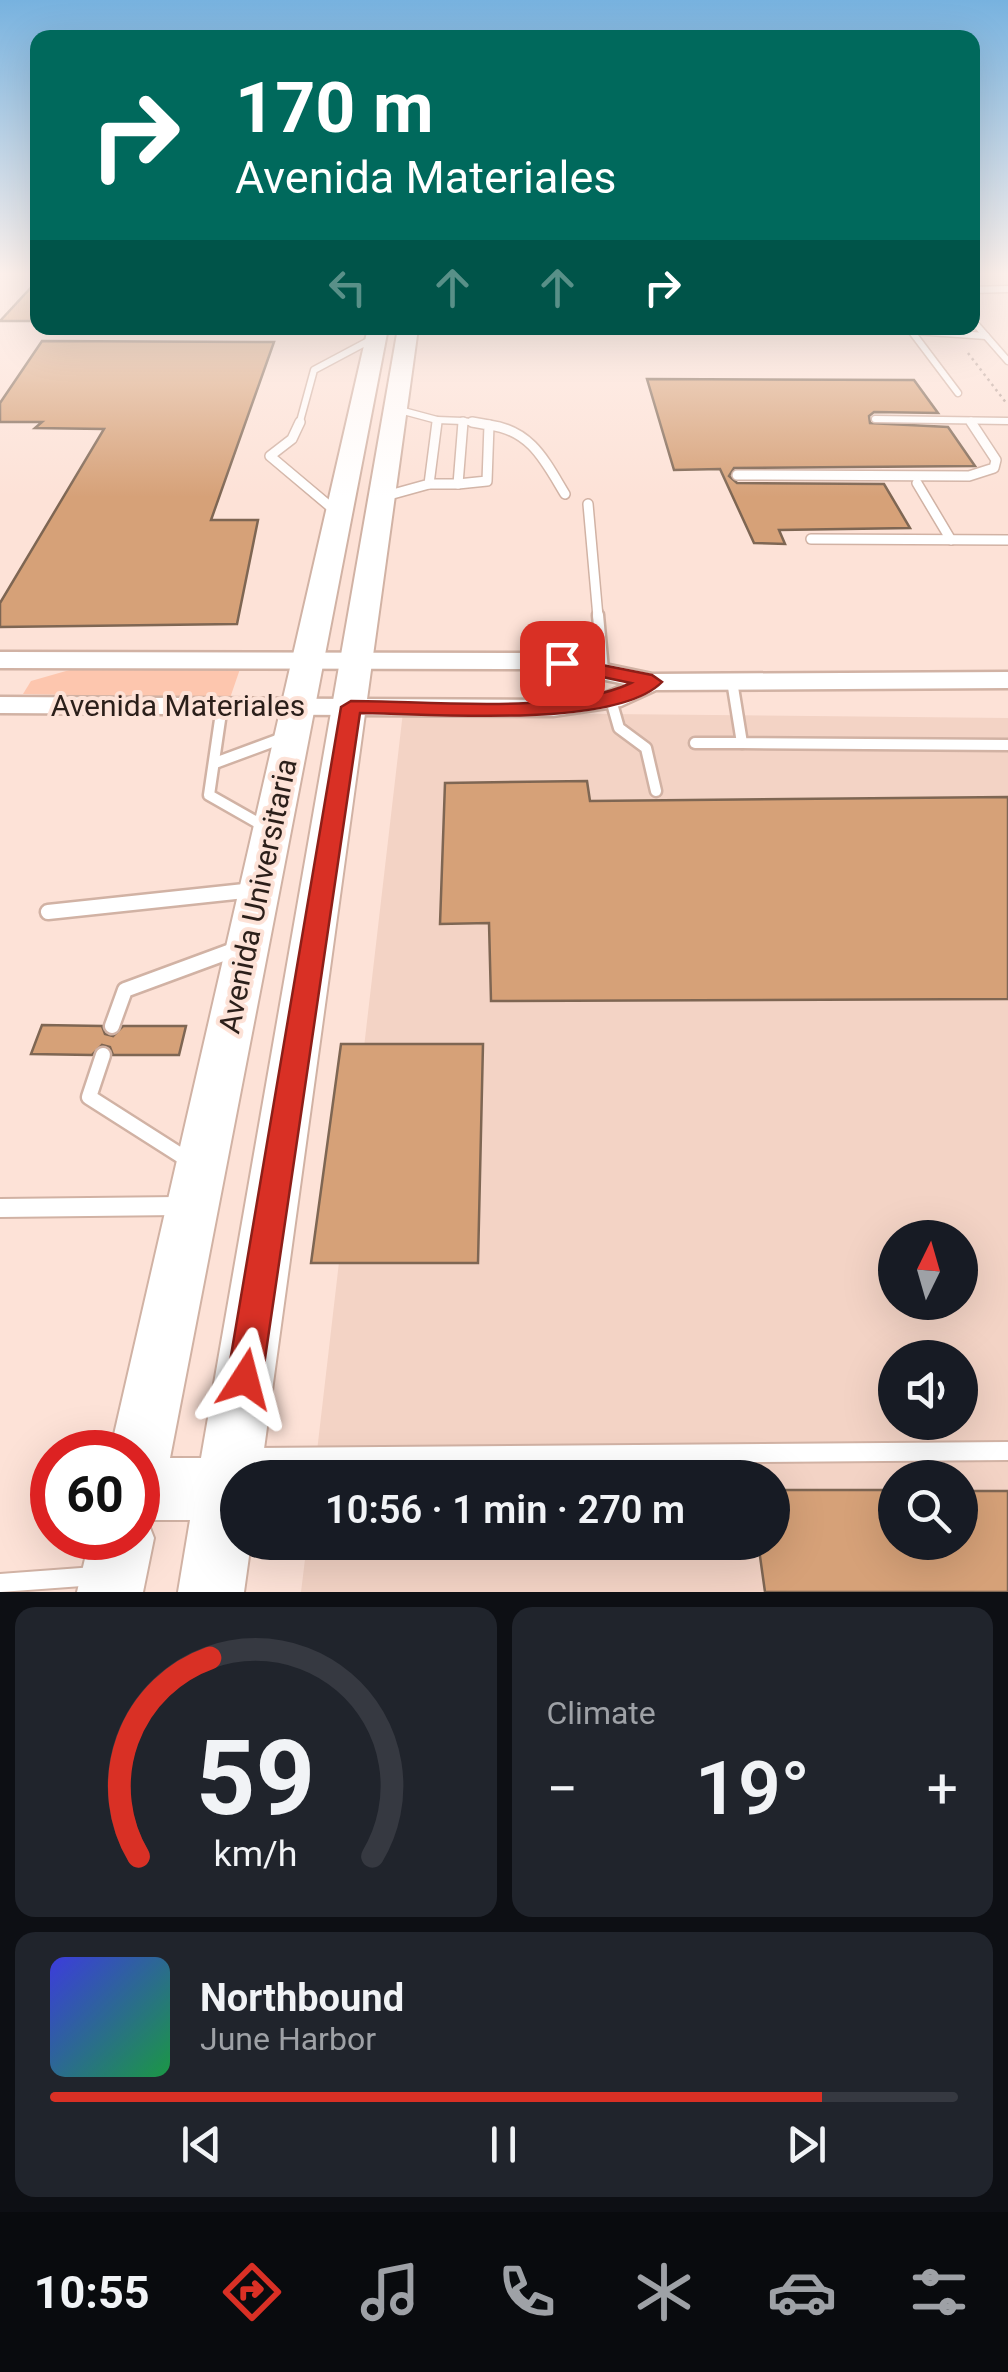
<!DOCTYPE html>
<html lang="en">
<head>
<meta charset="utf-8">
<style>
	body { margin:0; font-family:Roboto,sans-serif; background:#20242c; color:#f1f3f6; height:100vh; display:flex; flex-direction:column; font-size:38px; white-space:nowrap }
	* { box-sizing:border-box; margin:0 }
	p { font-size:32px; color:#9ea1a6 }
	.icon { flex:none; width:55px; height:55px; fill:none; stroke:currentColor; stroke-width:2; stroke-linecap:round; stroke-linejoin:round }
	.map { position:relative; height:1592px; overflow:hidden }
	.panel { display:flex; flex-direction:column; gap:15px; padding:15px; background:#0d0f14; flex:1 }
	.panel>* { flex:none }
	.top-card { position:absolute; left:30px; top:30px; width:950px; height:305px; border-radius:20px; box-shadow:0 10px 40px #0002; background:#00695c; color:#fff; overflow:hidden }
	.needle { width:65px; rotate:5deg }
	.fabs { position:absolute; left:878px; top:1220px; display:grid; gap:20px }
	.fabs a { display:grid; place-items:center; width:100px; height:100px; border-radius:50%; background:#171b24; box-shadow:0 10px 40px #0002; font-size:50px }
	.speed { position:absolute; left:30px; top:1430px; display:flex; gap:20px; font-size:50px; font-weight:700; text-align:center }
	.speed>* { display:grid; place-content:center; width:130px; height:130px; border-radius:50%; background:#171b24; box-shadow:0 10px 40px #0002; line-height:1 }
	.speed .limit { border:15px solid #d22; background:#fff; color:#111 }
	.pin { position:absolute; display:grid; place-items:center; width:85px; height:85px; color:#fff; margin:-42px; border-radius:20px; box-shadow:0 5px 15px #0006 }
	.me { position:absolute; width:110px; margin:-55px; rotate:9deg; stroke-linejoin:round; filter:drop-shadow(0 0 8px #0008) }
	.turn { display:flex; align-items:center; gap:35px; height:210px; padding:0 40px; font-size:45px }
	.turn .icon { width:130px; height:130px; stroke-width:2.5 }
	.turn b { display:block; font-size:70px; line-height:85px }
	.lanes { display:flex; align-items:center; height:95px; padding:0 40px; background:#0003; justify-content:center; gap:50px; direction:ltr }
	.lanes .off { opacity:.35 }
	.big { font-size:75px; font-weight:600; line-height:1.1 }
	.panel .tile { flex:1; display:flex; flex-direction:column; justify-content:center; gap:15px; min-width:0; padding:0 35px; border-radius:20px; background:#20242c }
	.panel .dial { align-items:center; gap:0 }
	.dial svg { height:260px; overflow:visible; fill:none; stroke:#363941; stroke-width:7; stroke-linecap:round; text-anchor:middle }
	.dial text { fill:#f1f3f6; stroke:none }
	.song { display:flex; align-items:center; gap:30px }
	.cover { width:120px; height:120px; border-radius:15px; background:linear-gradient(135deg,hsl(240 70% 55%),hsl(140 70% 35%)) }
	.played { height:10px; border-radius:5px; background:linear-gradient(90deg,#d93025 85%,#363941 85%) }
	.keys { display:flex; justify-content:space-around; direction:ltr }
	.heat { display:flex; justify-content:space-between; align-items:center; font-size:55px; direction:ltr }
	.panel .tiles { flex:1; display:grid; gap:15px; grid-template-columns:1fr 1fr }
	.tile:last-child { grid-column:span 2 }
	.trip { position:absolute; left:220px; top:1460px; width:570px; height:100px; border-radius:50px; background:#171b24; box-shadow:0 10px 40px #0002; font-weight:600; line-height:100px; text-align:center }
	.tabs { display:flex; height:160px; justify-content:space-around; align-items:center; background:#090b0e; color:#9ea1a6 }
	.tabs .icon { width:70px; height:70px }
	.tabs .active { color:#d93025 }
	.tabs b { font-size:45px; color:#f1f3f6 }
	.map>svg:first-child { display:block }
</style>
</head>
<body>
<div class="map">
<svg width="1008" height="1592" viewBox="0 0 1008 1592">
	<rect width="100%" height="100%" fill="#fde2d7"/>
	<path fill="#f3d3c5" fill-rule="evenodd" d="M403,712l605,6v874h-707l6,-49 465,-1v-64l-458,-1zM895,1238h65v64h-65zM895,1358h65v64h-65zM895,1478h65v64h-65z"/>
	<path fill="#fdc6ae" d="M73,669h167l-10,29 -207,-4 8,-13z"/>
	<g fill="#d6a178" stroke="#7e6653" stroke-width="2.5">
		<path d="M38,280v41h-38z"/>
		<path d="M42,341l232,1 -63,178h47l-21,104 -237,3v-24l104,-174 -69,-1 7,-6h-42v-19z"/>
		<path d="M647,379l267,1 24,33 -64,-1 -5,4 1,7 78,4 27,39 -241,2 -5,8 8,7 147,1 26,44 -131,2 6,14 -31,-1 -34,-74 -46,1z"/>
		<path d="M587,781l3,20 418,-4v202l-517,2 -2,-78 -49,1 5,-141z"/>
		<path d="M42,1025l60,1 3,8 8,2 10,-10h63l-7,29h-66l-3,-8 -8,-2 -10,10 -61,-1z"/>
		<path d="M341,1044h142l-5,219h-167z"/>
		<path d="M772,1490h123v52h65v-51h48v101h-243l-7,-50h14z"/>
	</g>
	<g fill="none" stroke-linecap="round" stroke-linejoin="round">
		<defs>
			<g id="service-far4">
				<path d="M972,290l36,-1"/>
				<path d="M972,304v4"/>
				<path d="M972,320l36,41"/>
				<path d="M873,328l113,8"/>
				<path d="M912,332l46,61"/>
				<path d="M396,409l41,11 -1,5"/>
				<path d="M875,419l133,2"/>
				<path d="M437,420l26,1v4"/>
				<path d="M463,421l25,4"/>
				<path d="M970,421l3,4"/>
				<path d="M299,425l15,-55 62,-33"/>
			</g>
			<g id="service-far3">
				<path d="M300,422l-8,17 -22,17 69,58"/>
				<path d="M489,425c42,5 56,36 76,69"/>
				<path d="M737,475l232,1 25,-8 2,-8 -25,-38"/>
				<path d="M917,483l34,57"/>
				<path d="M429,484h29l5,-62"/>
				<path d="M458,484l29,-3 2,-56 -17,-3"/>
				<path d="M382,497l47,-13 8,-62"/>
				<path d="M588,504l10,113"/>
				<path d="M811,539l197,1"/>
			</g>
			<g id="service-far2">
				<path d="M598,615l5,55"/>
				<path d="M732,681l10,62 266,2"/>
				<path d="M611,700l8,28 27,20 10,43"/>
				<path d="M222,706l-13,89 58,33"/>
				<path d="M695,743h47"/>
				<path d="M215,763l73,-27"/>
			</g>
			<g id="service-far1">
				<path d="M48,912l206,-22"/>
				<path d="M112,1026l13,-36 114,-42"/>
				<path d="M103,1055l-14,42 102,65"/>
			</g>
			<g id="service">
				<path d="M0,1208l178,-2"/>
				<path d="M252,1457l756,-6"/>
				<path d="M0,1583l95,-7"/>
			</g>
			<path id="tertiary" d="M0,652l525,1 37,2 90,19 356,-2v16l-352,2 -35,16 -68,10 -553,-3v-16l553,3 52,-7 20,-9 -63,-13 -37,-2 -525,-1z"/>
			<path id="primary" d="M368,328h20l-218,1130h31l197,-1130h20l-158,1150h-22v64h13l-7,50h-66l12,-72h-43l7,18 -11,54h-66l13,-54h48v-86h-28z"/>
		</defs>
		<use href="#service-far4" stroke="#d1b2a4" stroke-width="9"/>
		<use href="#service-far3" stroke="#d1b2a4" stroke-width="12"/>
		<use href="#service-far2" stroke="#d1b2a4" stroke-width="15"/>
		<use href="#service-far1" stroke="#d1b2a4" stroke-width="19"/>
		<use href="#service" stroke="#d1b2a4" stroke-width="22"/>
		<use href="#tertiary" stroke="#d1b2a4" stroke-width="5"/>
		<use href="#primary" stroke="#d1b2a4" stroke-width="4"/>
		<path stroke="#b7a198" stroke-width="2.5" stroke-dasharray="2.5 4" stroke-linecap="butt" d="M968,353l39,51"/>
		<use href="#service-far4" stroke="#fff" stroke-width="6"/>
		<use href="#service-far3" stroke="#fff" stroke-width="9"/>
		<use href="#service-far2" stroke="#fff" stroke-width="10"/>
		<use href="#service-far1" stroke="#fff" stroke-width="14"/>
		<use href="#service" stroke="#fff" stroke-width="18"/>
		<use href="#tertiary" fill="#fff" fill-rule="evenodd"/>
		<use href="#primary" fill="#fff" fill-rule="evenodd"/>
	</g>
	<linearGradient id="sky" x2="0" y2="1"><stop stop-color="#77b2df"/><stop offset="0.55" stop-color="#fef2ed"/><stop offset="1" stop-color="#fef2ed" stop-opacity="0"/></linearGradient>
	<rect width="1008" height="497" fill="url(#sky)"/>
	<path fill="#d93025" stroke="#8d1f18" stroke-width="2.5" d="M562,657l90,18 10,7c-47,48 -233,31 -302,31l-98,666 -5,13 -12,5 -13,-5 -5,-13 114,-672 10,-6c78,0 212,14 280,-18l-76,-16 -3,-4z"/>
	<g text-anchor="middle" stroke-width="8" stroke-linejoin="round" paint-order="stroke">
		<g font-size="30" fill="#2b1f1a" stroke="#fde2d7">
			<text x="178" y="716">Avenida Materiales</text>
			<text transform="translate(258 896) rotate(-78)" y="10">Avenida Universitaria</text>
		</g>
	</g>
</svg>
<div class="fabs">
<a><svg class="needle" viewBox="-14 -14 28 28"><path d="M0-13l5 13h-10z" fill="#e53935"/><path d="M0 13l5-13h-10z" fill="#9ea1a6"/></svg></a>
<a><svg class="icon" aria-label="sound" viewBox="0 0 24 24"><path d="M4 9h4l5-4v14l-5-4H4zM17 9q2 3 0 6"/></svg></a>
<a><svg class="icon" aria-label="search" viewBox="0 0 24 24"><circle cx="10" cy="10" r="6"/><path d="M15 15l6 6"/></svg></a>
</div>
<div class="speed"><div class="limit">60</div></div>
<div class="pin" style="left:562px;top:663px;background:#d93025"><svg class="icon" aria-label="arrive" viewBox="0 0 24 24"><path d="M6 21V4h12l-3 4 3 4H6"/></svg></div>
<svg class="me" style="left:245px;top:1379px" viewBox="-20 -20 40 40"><path d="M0-17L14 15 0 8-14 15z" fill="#d93025" stroke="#fff" stroke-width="4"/></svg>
<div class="trip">10:56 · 1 min · 270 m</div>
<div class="top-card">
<div class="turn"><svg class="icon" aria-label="right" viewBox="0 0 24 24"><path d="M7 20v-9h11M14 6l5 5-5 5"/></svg><div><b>170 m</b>Avenida Materiales</div></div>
<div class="lanes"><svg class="icon off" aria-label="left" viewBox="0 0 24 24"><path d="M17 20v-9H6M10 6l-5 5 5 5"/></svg><svg class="icon off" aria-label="ahead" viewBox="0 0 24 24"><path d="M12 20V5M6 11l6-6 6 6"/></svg><svg class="icon off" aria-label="ahead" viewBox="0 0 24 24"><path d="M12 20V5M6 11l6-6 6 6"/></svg><svg class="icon" aria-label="right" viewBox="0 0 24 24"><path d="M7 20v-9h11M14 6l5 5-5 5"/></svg></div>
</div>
</div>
<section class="panel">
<div class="tiles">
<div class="tile dial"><svg viewBox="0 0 100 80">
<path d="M14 69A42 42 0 1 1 86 69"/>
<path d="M14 69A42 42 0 0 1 36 8" stroke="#d93025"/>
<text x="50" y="56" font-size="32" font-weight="700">59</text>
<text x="50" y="72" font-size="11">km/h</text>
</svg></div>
<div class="tile"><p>Climate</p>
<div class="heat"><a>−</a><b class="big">19°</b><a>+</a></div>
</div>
<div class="tile">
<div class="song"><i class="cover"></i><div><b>Northbound</b><p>June Harbor</p></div></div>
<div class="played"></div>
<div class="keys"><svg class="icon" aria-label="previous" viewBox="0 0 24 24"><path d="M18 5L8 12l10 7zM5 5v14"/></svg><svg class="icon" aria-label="pause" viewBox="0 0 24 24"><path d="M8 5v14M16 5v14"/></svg><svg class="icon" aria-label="next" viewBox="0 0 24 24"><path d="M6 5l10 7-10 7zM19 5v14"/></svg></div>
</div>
</div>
</section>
<nav class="tabs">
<b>10:55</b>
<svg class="icon active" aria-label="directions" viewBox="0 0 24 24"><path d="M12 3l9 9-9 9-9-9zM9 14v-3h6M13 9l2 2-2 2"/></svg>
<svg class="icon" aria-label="music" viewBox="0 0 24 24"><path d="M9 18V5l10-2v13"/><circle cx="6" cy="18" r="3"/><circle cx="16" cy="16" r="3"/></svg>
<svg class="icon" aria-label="phone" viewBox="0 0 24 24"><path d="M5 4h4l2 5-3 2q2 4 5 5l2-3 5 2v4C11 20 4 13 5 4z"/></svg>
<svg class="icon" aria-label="climate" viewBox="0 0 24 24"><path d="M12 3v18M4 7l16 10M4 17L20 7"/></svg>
<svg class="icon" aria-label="car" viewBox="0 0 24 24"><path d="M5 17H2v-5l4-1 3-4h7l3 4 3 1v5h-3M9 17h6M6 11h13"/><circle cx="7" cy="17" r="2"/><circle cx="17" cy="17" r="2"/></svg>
<svg class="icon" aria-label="filters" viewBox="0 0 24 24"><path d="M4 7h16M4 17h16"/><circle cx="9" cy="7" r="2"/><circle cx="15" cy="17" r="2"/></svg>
</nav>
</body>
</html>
